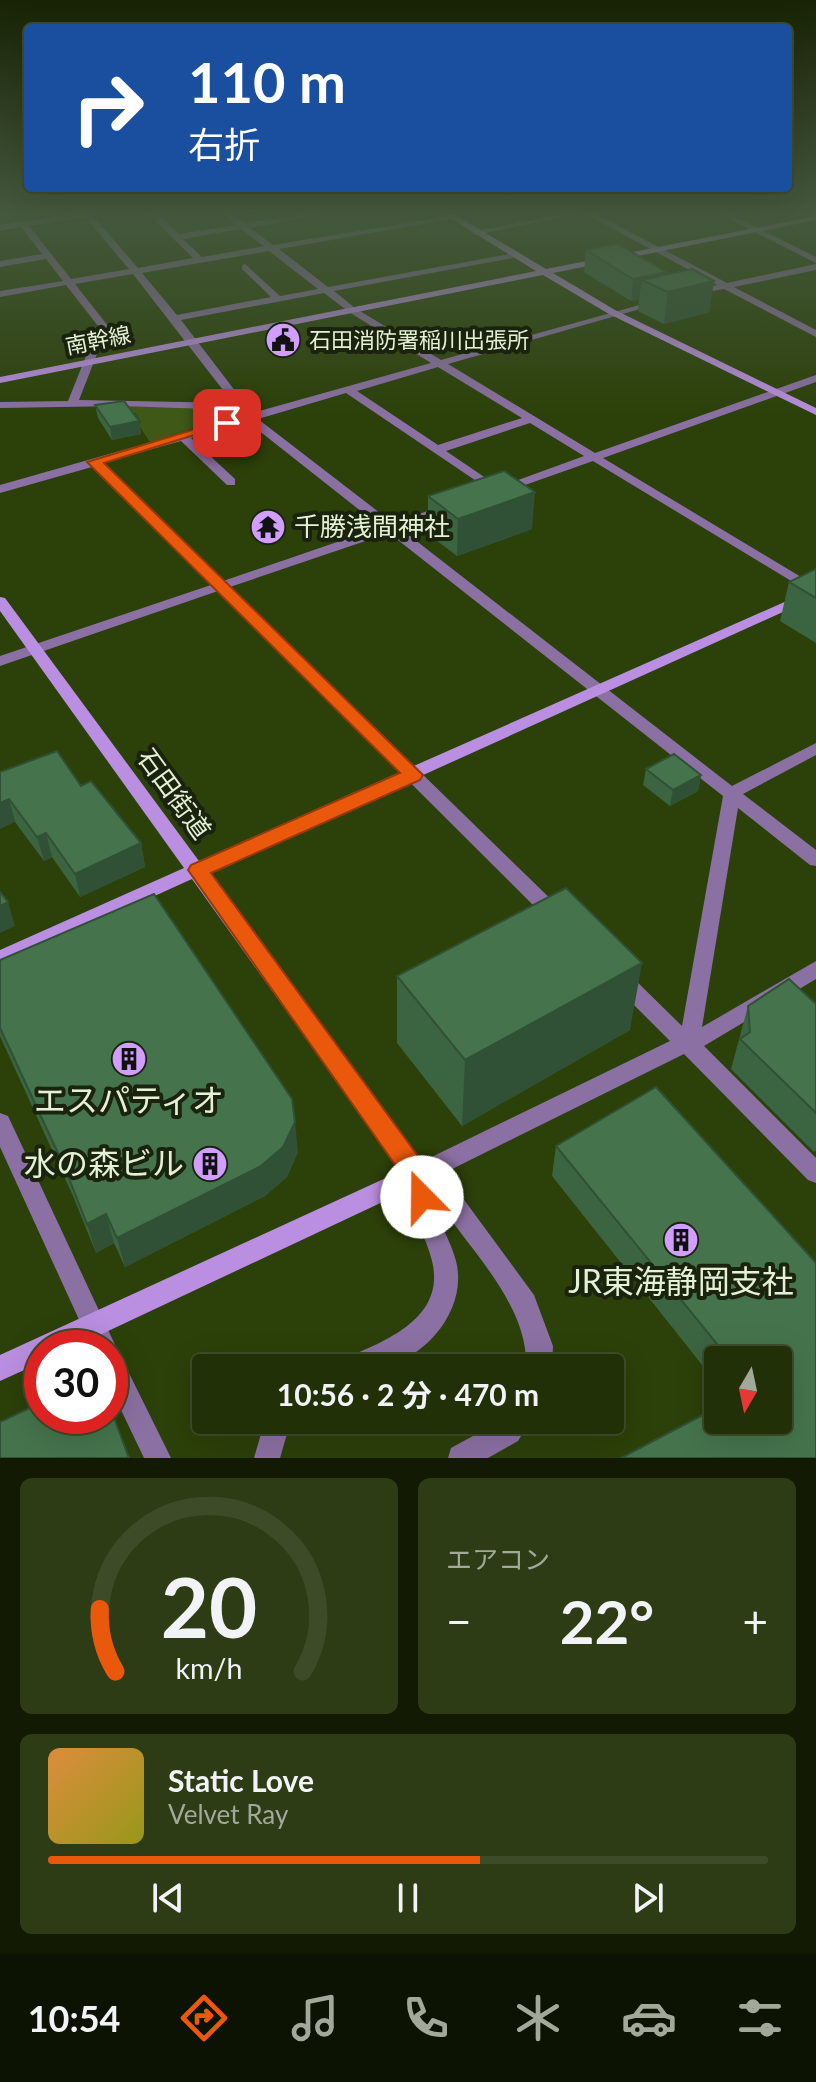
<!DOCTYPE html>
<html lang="ja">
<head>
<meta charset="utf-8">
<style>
	body { margin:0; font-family:Lato,"Noto Sans JP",sans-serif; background:#2d3c15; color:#f1f3f6; height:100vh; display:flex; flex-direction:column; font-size:30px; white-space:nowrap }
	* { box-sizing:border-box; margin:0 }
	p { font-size:26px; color:#a2a99b }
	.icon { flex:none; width:44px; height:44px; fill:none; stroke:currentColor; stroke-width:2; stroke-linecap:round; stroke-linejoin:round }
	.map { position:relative; height:1458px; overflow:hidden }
	.sheet { display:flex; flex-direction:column; gap:20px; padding:20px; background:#121a04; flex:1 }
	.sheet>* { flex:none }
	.top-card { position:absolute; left:24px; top:24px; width:768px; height:168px; border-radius:8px; box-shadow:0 8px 32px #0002,0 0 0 2px #3e4b28; background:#1a4fa0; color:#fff; overflow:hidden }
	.needle { width:52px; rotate:189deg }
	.tools { position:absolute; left:704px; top:1346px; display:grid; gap:16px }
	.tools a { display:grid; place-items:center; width:88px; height:88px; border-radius:8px; background:#213007; box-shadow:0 8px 32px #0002,0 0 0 2px #3e4b28; font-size:40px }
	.speed { position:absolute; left:24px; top:1330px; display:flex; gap:16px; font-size:40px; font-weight:700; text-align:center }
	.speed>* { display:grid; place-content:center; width:104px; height:104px; border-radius:50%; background:#213007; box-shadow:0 8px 32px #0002,0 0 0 2px #3e4b28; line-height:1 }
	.speed .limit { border:12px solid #d22; background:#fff; color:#111 }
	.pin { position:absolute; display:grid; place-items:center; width:68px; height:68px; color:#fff; margin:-34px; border-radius:16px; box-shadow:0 4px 12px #0006 }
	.me { position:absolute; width:88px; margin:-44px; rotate:338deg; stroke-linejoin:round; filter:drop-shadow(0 0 6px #0008) }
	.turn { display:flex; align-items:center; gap:28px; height:168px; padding:0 32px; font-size:36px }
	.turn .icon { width:104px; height:104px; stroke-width:2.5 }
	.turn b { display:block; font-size:56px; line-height:68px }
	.big { font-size:60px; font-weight:700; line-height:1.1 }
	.sheet .card { flex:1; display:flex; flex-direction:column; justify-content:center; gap:12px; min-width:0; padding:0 28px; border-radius:12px; background:#2d3c15 }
	.sheet .dial { align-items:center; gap:0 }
	.dial svg { height:208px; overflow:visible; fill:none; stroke:#3e4b28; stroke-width:7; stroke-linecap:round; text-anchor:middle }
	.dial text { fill:#f1f3f6; stroke:none }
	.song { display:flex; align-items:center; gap:24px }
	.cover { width:96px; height:96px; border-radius:12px; background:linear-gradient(135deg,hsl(30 70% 55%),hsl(60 70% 35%)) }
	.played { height:8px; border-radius:4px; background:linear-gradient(90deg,#ea580c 60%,#3e4b28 60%) }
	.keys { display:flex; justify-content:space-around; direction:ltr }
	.heat { display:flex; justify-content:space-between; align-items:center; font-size:44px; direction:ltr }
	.sheet .tiles { flex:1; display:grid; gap:20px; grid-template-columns:1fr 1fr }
	.card:last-child { grid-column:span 2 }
	.trip { position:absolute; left:192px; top:1354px; width:432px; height:80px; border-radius:8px; background:#213007; box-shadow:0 8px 32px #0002,0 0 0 2px #3e4b28; font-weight:700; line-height:80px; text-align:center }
	.menu { display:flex; height:128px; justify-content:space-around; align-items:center; background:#0d1303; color:#a2a99b }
	.menu .icon { width:56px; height:56px }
	.menu .selected { color:#ea580c }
	.menu b { font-size:36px; color:#f1f3f6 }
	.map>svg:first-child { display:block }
</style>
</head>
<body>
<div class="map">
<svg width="816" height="1458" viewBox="0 0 816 1458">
	<rect width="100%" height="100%" fill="#2c4009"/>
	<path fill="#3f5817" d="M121,406l82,2 4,16 -57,18 -12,-18 3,-2 -6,-9h-9z"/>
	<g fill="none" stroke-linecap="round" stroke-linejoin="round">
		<g fill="#8b70a3" fill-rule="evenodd">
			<path d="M79,213h19l-5,3 45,52 55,-10 -45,-45h9l22,21 57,-9 -14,-12h9l14,10 65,-10h18l-78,15 23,17 182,-30 -3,4 -173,30 49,38 188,-34v4l-3,1 -179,33 21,17 86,52 220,-61v4l-213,61 147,89 221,-78v7l-213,76 213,128v10l-223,-135 -96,34 -151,-102 -88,26 135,104 52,-18h8v6l-52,18 331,257 84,-43v12l-73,39 73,56v16l-6,-1 -72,-57 -36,219 114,-66v18l-112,67 112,112v25l-8,-3 -124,-126 -248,123 26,20 72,98 19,51 -1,22h-26c3,-58 -48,-110 -80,-155l-12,-10c5,21 17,38 22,58 12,47 -28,95 -73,107 -13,3 -30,0 -44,0l4,-9c43,-18 103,-41 89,-98 -5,-22 -18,-41 -22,-64 -2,-10 -5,-20 -1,-29l261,-127 -56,-56 -3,-6 3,-6 7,-2 7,2 54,53 41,-230 -334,-263 -159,54 333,324 2,5 -2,5 -7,2 -7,-2 -331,-330 -218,75v-10l211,-71 -119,-118 -92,26v-8l243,-69 -5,-6 -118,-4 -120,2v-6l68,-1 30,-75 -32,-41 -66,12v-6l63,-10 -17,-22 -46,8v-6l42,-7 -21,-27 -21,4v-6zM85,217l44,52 -58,10 -42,-53zM241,229l23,17 -62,11 -19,-18zM269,251l49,38 -38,7 -35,-32 -3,1v4l29,28 -94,18 -35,-42zM133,274l100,129 -154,-3 29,-74 -33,-42zM324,293l25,19 82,51 -179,50 -71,-93zM438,367l84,51 -84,27 -81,-54zM248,422l133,105 -158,54 -121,-118 79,-22 46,44h8v-6l-44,-41zM530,423l54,33 -85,31 -53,-36z"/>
			<path d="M567,213h27l133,70 89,-19v6l-82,17 82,43v7l-92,-48 -35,6v-4l28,-6 -133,-72 -109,22 -4,-3z"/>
			<path d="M717,213h10l89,44v6z"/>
			<path d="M0,1113l8,3 109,233 54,109h-27l-34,-71v-39h-18l-92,-201z"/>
			<path d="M265,1420h26l-11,38h-26z"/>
			<path d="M502,1420h29l-13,21 -30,17h-40l3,-10z"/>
		</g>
		<g fill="#ba8ee0" fill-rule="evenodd">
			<path d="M442,213h10l94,56 270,-53v4l-263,53 62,37 201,98v7l-207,-101 -66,-39 -543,108v-6l536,-106z"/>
			<path d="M816,588v9l-609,276 221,302 -3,7 -353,166h-30v14l-42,19v-26l401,-184 -209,-292 -192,87v-16l184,-82 -184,-257v-14l5,1 194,263z"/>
		</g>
	</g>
	<g fill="#3b6441">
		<path d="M586,250l80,22v3l48,6 -5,31 -45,12 -26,-13 1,-12 -8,2 -47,-29z"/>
		<path d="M95,405l44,16 2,13 -29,6 -14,-22z"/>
		<path d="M428,496l104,33 -75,27 -29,-22z"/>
		<path d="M816,569v74l-36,-22 9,-39z"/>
		<path d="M646,769l55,6 -3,16 -28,15 -27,-21z"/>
		<path d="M0,772l81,14 60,57 4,24 -65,30 -28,-40 -8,4 -29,-39z"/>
		<path d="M0,960l298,192 -11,25 -22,19 -140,71 -11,-24 -18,10 -23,-57 -73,-160z"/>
		<path d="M397,976l233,54 -168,96 -65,-83z"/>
		<path d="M816,1004v146l-2,2 -83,-83 17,-63z"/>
		<path d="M656,1087l160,176v195h-195l97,-51v13h60v-60h-60v25l-166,-209 4,-30z"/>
	</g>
	<g fill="#305135">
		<path d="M666,272l-2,18 -22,-10 -3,19 -8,2 2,-22z"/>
		<path d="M714,281l-5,31 -45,12 4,-32z"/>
		<path d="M139,421l2,13 -29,6 -2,-13z"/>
		<path d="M535,492l-3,37 -75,27 1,-37z"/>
		<path d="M701,775l-3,16 -28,15 3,-16z"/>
		<path d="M9,799l6,23 -15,7v-26z"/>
		<path d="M46,833l6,24 -8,4 -7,-24z"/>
		<path d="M141,843l4,24 -65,30 -5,-23z"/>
		<path d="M8,902l7,24 -15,7v-27z"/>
		<path d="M642,963l-12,67 -168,96 3,-66z"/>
		<path d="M295,1122l3,30 -11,25 -22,19 -140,71 -8,-29z"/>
		<path d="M106,1214l8,29 -18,10 -9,-29z"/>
	</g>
	<g fill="#45744c" stroke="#305135" stroke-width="2">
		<path d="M618,244l48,28 -33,7 -47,-29z"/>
		<path d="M692,269l22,12 -46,11 -26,-12z"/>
		<path d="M124,401l15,20 -29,6 -15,-22z"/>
		<path d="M504,471l31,21 -77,27 -30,-23z"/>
		<path d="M816,569v29l-27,-16z"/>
		<path d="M57,751l24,35 10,-5 50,62 -66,31 -29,-41 -9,4 -28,-38 -9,4v-31z"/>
		<path d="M674,754l27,21 -28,15 -27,-21z"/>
		<path d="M566,888l76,75 -177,97 -68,-84z"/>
		<path d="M0,892l8,10 -8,4z"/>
		<path d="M154,894l138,205 3,23 -12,25 -22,19 -144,72 -11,-24 -19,10 -23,-58 -64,-138v-68z"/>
		<path d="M789,979l27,25v109l-76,-74 10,-7 -2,-26z"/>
		<path d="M656,1087l160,176v195h-195l97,-51v13h60v-60h-48l-174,-214z"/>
		<path d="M42,1402v14h68v-9l19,51h-129v-36z"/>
	</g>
	<linearGradient id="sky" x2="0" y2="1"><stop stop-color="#182305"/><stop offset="0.51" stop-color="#45593e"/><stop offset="1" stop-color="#45593e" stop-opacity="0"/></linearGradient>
	<rect width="816" height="417" fill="url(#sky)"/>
	<path fill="#ea580c" stroke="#983908" stroke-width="2" d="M222,421l11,2 -129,40 319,312 -3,5 -209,93 215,294 9,30 -4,9 -9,3 -9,-3 -8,-27 -217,-309 3,-5 209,-92 -313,-311z"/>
	<defs>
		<symbol id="civic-disc" viewBox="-11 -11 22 22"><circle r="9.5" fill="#d19dfe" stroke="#1a230d"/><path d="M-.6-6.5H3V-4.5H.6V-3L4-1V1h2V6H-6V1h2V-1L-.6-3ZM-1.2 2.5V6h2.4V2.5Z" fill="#111"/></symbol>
		<symbol id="temple-disc" viewBox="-11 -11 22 22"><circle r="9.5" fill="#d19dfe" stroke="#1a230d"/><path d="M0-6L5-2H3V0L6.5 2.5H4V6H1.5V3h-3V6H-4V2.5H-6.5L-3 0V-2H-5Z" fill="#111"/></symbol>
		<symbol id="building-disc" viewBox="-11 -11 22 22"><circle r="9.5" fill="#d19dfe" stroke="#1a230d"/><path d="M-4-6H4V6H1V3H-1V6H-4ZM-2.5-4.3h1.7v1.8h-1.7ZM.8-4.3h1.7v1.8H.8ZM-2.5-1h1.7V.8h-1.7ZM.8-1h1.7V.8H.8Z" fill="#111"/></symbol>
	</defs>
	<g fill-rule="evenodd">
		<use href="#civic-disc" x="263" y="320" width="40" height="40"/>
		<use href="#temple-disc" x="248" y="507" width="40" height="40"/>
		<use href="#building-disc" x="109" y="1039" width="40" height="40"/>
		<use href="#building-disc" x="190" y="1144" width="40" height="40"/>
		<use href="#building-disc" x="661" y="1220" width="40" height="40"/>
	</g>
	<g text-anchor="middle" stroke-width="8" stroke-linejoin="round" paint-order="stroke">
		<g font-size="22" fill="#e4f1d5" stroke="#1a230d">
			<text transform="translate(98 340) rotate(-11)" y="8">南幹線</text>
		</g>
		<g font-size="22" fill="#e4f1d5" stroke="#1a230d" text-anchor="start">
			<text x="309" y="348">石田消防署稲川出張所</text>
		</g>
		<g font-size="26" fill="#e4f1d5" stroke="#1a230d" text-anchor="start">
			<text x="294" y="536">千勝浅間神社</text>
		</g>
		<g font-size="26" fill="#e4f1d5" stroke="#1a230d">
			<text transform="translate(174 794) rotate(54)" y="9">石田街道</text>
		</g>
		<g font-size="32" fill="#e4f1d5" stroke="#1a230d">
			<text x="129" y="1112">エスパティオ</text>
			<text x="184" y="1175" text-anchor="end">水の森ビル</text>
			<text x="681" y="1293">JR東海静岡支社</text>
		</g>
	</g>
</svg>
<div class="tools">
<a><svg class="needle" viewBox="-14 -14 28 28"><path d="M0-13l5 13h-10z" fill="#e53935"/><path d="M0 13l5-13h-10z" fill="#a2a99b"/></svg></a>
</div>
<div class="speed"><div class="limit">30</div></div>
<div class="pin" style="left:227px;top:423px;background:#d93025"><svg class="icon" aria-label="arrive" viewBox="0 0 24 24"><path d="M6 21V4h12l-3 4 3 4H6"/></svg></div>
<svg class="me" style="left:422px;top:1197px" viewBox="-20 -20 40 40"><circle r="19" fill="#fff"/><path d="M0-13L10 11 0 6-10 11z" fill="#ea580c"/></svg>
<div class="trip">10:56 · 2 分 · 470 m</div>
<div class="top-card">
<div class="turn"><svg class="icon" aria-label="right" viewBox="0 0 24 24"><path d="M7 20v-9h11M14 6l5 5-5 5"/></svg><div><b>110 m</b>右折</div></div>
</div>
</div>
<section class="sheet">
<div class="tiles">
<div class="card dial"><svg viewBox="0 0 100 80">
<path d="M14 69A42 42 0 1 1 86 69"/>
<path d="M14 69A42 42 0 0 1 8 45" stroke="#ea580c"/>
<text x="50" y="56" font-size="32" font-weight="700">20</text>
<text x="50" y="72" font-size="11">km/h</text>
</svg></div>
<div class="card"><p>エアコン</p>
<div class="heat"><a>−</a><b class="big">22°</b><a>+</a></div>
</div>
<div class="card">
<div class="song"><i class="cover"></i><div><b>Static Love</b><p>Velvet Ray</p></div></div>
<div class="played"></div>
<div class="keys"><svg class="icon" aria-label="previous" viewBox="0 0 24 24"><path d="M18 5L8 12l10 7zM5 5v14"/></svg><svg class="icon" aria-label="pause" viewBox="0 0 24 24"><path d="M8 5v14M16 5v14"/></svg><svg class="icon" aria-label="next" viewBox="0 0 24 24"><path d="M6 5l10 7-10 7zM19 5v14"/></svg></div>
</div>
</div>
</section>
<nav class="menu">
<b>10:54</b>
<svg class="icon selected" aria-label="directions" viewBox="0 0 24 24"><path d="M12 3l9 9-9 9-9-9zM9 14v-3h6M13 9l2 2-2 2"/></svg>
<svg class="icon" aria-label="music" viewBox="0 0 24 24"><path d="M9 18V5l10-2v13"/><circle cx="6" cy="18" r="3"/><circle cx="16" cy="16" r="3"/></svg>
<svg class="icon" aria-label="phone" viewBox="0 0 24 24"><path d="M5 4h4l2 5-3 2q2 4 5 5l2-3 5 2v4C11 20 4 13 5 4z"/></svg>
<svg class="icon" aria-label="climate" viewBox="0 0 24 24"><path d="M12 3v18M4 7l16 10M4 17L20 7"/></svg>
<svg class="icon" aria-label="car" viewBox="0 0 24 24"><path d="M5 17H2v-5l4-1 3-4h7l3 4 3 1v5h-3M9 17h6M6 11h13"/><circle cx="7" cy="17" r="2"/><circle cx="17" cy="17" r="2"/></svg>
<svg class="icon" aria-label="filters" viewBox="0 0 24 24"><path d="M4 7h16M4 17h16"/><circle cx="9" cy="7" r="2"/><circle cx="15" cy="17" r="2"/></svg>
</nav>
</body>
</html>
